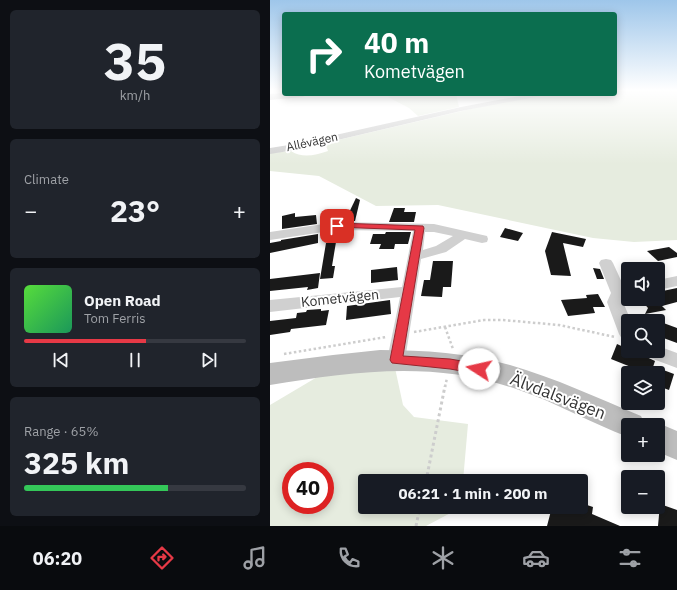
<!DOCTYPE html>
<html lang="en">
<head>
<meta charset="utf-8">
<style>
	body { margin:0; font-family:"IBM Plex Sans",sans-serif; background:#20242c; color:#f1f3f6; height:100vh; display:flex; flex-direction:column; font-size:15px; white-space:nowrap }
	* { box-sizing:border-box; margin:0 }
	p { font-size:13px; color:#9ea1a6 }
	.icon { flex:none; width:22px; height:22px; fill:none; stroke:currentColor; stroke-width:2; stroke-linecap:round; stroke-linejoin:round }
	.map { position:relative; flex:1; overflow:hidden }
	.sheet { display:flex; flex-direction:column; gap:10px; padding:10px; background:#0d0f14; width:270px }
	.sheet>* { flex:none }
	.guide { position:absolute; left:12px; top:12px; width:335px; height:84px; border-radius:4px; box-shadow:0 2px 10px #0003; background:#0b6e4f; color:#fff; overflow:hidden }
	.tools { position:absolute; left:351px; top:262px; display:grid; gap:8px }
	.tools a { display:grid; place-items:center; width:44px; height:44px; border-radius:4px; background:#171b24; box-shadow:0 2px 10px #0003; font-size:20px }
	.speed { position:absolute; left:12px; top:462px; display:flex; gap:8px; font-size:20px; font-weight:700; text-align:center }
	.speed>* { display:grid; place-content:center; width:52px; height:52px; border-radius:50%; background:#171b24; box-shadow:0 2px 10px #0003; line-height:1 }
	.speed .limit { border:6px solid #d22; background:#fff; color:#111 }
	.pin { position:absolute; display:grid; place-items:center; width:34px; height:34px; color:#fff; margin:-17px; border-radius:8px; box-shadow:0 2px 6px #0006 }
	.me { position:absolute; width:44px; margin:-22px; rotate:280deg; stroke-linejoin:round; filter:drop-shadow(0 0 3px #0008) }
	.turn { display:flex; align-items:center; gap:14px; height:84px; padding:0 16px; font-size:18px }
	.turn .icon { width:52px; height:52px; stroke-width:2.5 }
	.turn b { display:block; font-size:28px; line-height:34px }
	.big { font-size:30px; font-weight:700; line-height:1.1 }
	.sheet .card { flex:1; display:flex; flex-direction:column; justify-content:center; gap:6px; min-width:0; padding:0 14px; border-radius:6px; background:#20242c }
	.sheet .dial { align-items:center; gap:0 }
	.dial b { font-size:52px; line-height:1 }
	.song { display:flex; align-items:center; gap:12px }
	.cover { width:48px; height:48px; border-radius:6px; background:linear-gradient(135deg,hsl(110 70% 55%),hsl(150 70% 35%)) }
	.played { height:4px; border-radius:2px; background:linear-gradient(90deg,#e63946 55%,#363941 55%) }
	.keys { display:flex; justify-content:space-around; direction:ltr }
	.heat { display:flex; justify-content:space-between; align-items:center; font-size:22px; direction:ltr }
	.charge { height:6px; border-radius:3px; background:linear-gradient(90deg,#34c759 65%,#363941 0) }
	.trip { position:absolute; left:88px; top:474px; width:230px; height:40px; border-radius:4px; background:#171b24; box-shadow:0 2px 10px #0003; font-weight:700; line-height:40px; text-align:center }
	.tabs { display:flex; height:64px; justify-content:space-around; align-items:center; background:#090b0e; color:#9ea1a6 }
	.tabs .icon { width:28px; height:28px }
	.tabs .current { color:#e63946 }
	.tabs b { font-size:18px; color:#f1f3f6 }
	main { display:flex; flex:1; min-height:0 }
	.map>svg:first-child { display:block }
</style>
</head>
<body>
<main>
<section class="sheet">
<div class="card dial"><b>35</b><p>km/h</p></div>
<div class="card"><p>Climate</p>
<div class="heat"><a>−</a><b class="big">23°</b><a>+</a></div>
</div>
<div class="card">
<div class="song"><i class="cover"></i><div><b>Open Road</b><p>Tom Ferris</p></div></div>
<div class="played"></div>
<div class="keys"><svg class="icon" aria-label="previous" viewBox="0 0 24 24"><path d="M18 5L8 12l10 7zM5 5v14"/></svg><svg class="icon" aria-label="pause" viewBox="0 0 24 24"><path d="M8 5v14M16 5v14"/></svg><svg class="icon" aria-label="next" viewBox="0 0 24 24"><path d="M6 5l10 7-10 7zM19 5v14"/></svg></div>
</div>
<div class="card"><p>Range · 65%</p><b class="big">325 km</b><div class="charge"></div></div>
</section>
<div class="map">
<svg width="407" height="526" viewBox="0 0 407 526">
	<rect width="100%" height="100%" fill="#fff"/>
	<g fill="#e6ecdf" fill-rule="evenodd">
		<path d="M407,90v150l-43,2 -41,-4 -155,-33 -62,1 -57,-30 -49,-5v-18l21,-2c12,8 24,4 37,0l-3,-8 163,-38 60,-11h67v-3z"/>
		<path d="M127,94h59l3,13 -41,9 -9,-8 -21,-11z"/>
		<path d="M125,368l8,37 11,12 54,7 -5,57h-98v26l95,1 -34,18h-156v-121l54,-32zM21,471h34v34h-34z"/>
	</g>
	<g fill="#1a1a1a">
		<path d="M86,198l4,2 -5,21h-10z"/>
		<path d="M124,208h11l-1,4h12l-2,10h-25z"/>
		<path d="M25,213v4l21,-2 1,9 -35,5v-13z"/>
		<path d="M235,228l18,5 -5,8 -18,-4z"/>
		<path d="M70,232h12l-3,8 -13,-1z"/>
		<path d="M116,232h25l-3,12h-13l-1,5h-15l2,-5h-11l3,-10h12z"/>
		<path d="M282,232l34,7 -3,8 -20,-4 8,33 -20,-1 -6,-24z"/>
		<path d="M48,234v9l-48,10v-10l11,-2v-1z"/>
		<path d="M66,242l-4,24h3l-2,12 -13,1 6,-36z"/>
		<path d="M399,247l8,6v4l-19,4 -11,-10z"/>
		<path d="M163,261h20l-2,26h-8l-1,10 -21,-1 3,-16h6z"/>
		<path d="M127,267l1,13 -27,3v-13z"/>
		<path d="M323,268l7,1 4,10h-7z"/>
		<path d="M50,273l-2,15 -11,2 1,-3 -38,4v-12z"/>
		<path d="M407,288v14l-15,4 4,4 -21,4 3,-6 -8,-9h16l2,2v-9z"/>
		<path d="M328,294l7,13h-12l2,6 -27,3 -7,-16 26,-2 -1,-3z"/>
		<path d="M120,300l1,14 -45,6 1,-14z"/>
		<path d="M51,309v2l8,-1 -3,15 -35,4 -1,3 -20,3v-14l26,-3 1,-5 9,-1 1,-2z"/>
		<path d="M388,321l19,7v15l-19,-7z"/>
		<path d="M347,344l11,5v2h6l21,10 -4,12h-5l-35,-14z"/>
		<path d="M388,368l16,6 -5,16 -11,-4z"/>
		<path d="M311,503l12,4 -1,7 28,12h-73l5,-19h29z"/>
		<path d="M390,504l17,6v16h-19z"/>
	</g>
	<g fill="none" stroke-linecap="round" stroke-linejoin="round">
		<g stroke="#cdcdcd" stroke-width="2.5" stroke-dasharray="2.5 2.5" stroke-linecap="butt">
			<path d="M175,327l8,22"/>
			<path d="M144,332l70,-12h19l56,5 56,12"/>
			<path d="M14,354l102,-17"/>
			<path d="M175,387l2,-9"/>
		</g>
		<g stroke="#cdcdcd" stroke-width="3" stroke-dasharray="3 3" stroke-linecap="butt">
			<path d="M156,481l19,-95"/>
			<path d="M146,526l4,-19"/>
		</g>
		<g fill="#d0d0d0" fill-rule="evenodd">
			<path d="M260,94h14l-3,2 -80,15 -166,39 -25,4v-6l25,-4 166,-37z"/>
			<path d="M67,222l97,2 53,12 1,3 -1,3 -5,1 -17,-4 -19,13 -25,7 -16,101 -3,5 -6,2 -6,-2 -3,-5 13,-63 -130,15v-12l132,-13 11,-56 -76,-1 -67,10v-8zM155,232h9l19,4 -17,10 -13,4z"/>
			<path d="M336,259l5,1 2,3 11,24 4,-1v10l-3,1 -2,5 8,19h-3v19l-6,-1 -3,-5 -12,-32 4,-9 -12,-30 2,-3z"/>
			<path d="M407,276v10l-19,4v-10z"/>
			<path d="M388,346l19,7v15l-32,-12 -3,-5h16z"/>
		</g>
		<g fill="#bdbdbd" fill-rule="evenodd">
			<path d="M14,93v1h24l-5,3 -33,3v-6z"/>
			<path d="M110,350c44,0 88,3 130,15 45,13 88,33 131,51l4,9h-17v12c-37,-14 -71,-34 -109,-47 -83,-30 -164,-19 -249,-5v-22l63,-8z"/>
			<path d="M388,423l19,8v29l-19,-8v-27h-5z"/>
		</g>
	</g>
	<linearGradient id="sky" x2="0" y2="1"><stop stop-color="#9ec6ea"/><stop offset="0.55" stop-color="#fff"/><stop offset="1" stop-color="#fff" stop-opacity="0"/></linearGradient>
	<rect width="407" height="164" fill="url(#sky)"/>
	<path fill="#e63946" stroke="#96252e" d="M67,223l86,3 1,2 -21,128 47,3 29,5 4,2 2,3 -2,3 -4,2 -29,-5 -58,-6 -2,-3 25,-130 -81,-3v-3z"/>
	<g text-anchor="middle" stroke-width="4" stroke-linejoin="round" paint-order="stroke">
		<g font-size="12" fill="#333" stroke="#fff">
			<text transform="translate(42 142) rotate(-12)" y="4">Allévägen</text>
		</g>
		<g font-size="14" fill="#333" stroke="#fff">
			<text transform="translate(70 298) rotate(-6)" y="5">Kometvägen</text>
		</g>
		<g font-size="17" fill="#333" stroke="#fff">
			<text transform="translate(288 396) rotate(21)" y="6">Älvdalsvägen</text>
		</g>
	</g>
</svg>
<div class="tools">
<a><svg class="icon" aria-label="sound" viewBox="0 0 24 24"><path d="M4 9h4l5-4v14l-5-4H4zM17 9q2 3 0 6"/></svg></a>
<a><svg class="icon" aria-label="search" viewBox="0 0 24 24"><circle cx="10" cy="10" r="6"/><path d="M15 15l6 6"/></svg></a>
<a><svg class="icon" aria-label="layers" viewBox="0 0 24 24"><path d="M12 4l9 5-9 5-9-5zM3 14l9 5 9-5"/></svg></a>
<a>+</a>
<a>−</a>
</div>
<div class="speed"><div class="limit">40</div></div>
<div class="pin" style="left:67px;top:226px;background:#d93025"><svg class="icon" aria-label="arrive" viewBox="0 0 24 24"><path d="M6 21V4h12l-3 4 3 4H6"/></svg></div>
<svg class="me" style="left:209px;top:369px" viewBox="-20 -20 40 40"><circle r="19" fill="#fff"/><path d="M0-13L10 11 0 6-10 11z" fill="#e63946"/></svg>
<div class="trip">06:21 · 1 min · 200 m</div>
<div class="guide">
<div class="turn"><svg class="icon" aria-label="right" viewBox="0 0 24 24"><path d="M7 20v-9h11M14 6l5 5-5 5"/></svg><div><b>40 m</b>Kometvägen</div></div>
</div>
</div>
</main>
<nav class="tabs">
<b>06:20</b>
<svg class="icon current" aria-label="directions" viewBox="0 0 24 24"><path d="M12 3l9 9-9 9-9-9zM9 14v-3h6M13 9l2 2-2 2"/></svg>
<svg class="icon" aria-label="music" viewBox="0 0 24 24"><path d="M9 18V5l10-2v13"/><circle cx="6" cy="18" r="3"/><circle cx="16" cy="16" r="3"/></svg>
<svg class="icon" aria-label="phone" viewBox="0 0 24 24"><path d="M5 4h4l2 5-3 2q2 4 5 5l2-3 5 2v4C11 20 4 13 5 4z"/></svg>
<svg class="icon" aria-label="climate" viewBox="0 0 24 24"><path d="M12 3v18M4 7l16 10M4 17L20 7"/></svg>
<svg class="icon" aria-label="car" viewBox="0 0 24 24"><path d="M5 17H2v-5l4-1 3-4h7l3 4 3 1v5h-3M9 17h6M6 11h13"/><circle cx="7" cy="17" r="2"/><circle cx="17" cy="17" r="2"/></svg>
<svg class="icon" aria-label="filters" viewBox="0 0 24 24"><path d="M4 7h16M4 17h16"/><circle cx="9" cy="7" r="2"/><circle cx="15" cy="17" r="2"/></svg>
</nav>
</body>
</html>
